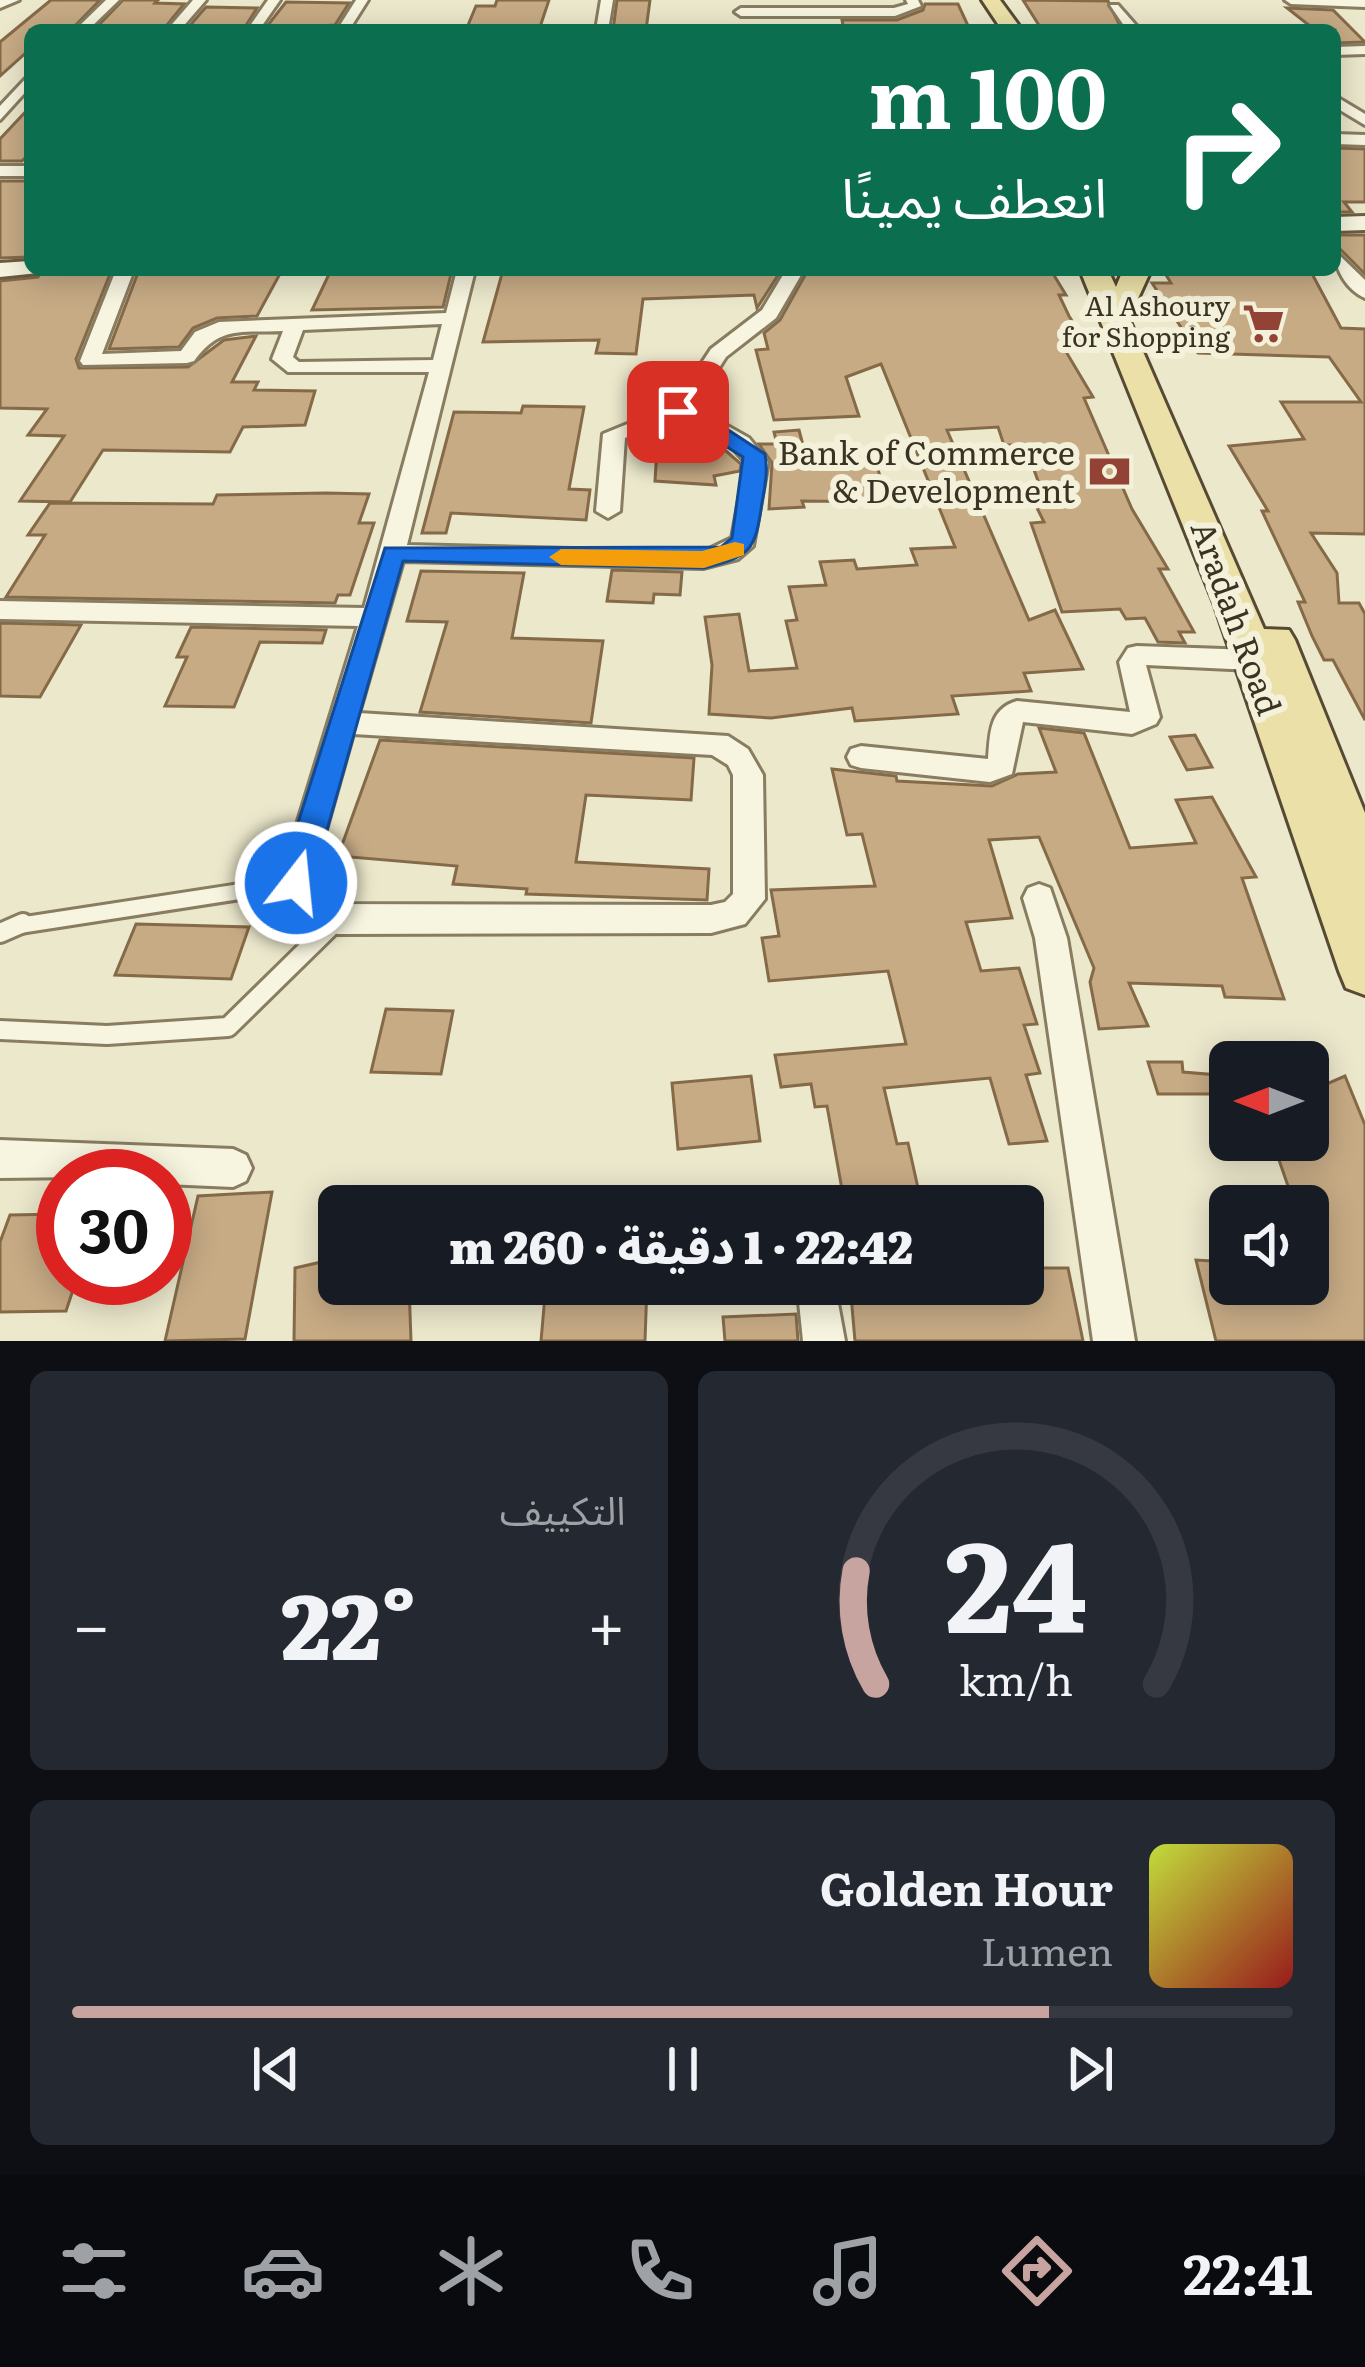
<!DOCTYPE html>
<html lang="ar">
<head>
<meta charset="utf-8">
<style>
	body { margin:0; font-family:Literata,"Noto Sans Arabic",serif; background:#242831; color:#f1f3f6; direction:rtl; height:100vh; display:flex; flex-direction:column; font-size:45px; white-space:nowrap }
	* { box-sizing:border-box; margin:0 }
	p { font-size:39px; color:#9ea1a6 }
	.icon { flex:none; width:66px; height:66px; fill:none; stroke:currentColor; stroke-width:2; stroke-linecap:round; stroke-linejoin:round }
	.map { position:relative; height:1341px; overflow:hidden; direction:ltr }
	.sheet { display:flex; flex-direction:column; gap:30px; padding:30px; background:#0d0f14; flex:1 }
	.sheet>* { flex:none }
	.hud { position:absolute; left:24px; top:24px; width:1317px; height:252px; border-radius:18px; box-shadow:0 6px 30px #0003; direction:rtl; background:#0b6e4f; color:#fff; overflow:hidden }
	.needle { width:78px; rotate:270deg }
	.controls { position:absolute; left:1209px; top:1041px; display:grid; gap:24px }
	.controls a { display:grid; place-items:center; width:120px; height:120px; border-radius:18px; background:#171b24; box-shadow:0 6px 30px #0003; font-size:60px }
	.speed { position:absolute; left:36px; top:1149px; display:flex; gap:24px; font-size:60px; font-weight:700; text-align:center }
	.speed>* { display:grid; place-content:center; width:156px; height:156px; border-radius:50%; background:#171b24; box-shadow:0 6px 30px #0003; line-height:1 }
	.speed .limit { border:18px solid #d22; background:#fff; color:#111 }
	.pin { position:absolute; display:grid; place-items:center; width:102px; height:102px; color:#fff; margin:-51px; border-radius:24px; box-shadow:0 6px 18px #0006 }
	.me { position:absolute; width:132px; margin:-66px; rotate:16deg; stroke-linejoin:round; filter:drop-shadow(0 0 9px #0008) }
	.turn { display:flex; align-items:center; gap:42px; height:252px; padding:0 36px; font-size:54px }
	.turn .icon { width:156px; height:156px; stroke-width:2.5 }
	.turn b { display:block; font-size:84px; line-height:102px }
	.big { font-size:90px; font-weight:800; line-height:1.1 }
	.sheet .widget { flex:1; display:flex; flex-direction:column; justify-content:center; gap:18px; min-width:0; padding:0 42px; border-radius:18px; background:#242831 }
	.sheet .dial { align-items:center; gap:0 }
	.dial svg { height:312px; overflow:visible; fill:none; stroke:#363941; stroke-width:7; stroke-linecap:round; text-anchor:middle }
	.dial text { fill:#f1f3f6; stroke:none }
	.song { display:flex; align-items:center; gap:36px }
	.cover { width:144px; height:144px; border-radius:18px; background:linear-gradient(135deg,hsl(70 70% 55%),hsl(0 70% 35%)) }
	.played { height:12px; border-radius:6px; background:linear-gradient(90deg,#c7a49f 80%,#363941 80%) }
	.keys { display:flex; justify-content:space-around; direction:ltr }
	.heat { display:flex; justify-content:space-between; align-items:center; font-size:66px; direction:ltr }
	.sheet .tiles { flex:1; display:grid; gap:30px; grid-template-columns:1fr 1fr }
	.widget:last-child { grid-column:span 2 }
	.trip { position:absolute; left:318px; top:1185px; width:726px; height:120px; border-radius:18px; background:#171b24; box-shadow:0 6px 30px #0003; font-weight:800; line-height:120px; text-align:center; direction:rtl }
	.tab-bar { display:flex; height:192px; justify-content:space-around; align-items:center; background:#090b0e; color:#9ea1a6 }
	.tab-bar .icon { width:84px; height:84px }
	.tab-bar .on { color:#c7a49f }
	.tab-bar b { font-size:54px; color:#f1f3f6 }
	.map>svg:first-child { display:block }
</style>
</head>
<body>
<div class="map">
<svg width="1365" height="1341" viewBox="0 0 1365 1341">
	<rect width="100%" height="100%" fill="#ece8cc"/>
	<g fill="#c7ab85" stroke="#856a48" stroke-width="3">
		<path d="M51,0h49l-29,30h-41v19l-30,27v-34z"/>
		<path d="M123,0h35l-3,3 29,1 -21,26h-69z"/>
		<path d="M497,0h52l-10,30h-73l10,-24h19z"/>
		<path d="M617,0h33l-4,30h-33z"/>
		<path d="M1023,0l85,1 14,29h-80z"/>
		<path d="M286,2l63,1 -14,22 -71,5z"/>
		<path d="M925,4h33l12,26h-126l-2,-10h55l26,-10z"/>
		<path d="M206,7l51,1 -14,22h-57z"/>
		<path d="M1287,8l46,2 32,32 -30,1v-13h-20z"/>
		<path d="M30,107v46l-8,8h-22v-22z"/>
		<path d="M1335,148l30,1v53h-21l8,10h-17z"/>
		<path d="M0,181h30v76l-30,1z"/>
		<path d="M1335,235h30v39l-30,-30z"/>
		<path d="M139,270h143l-25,46 -40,2 -24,10 -14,19 -70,2z"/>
		<path d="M331,270h121l-9,37 -131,3z"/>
		<path d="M503,270h271l6,2 -23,36 -3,-13 -111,4 -7,55 -40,-1 3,-13 -116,2z"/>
		<path d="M808,270l244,2 14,23h-7l10,21 21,33 -25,1 28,47 -9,1 48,111 36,60h-9l35,63h-15l6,11 -27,-1 -13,-24 -19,1 -6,-10 -58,3 -31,-89 13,-1 -9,-18 11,-1 -21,-58h-21l-6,-18 -51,3 82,190 26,-10 28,59 -59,4 7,18 -79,5 6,18 -103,7 -3,-13 -81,10 -62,-4 3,-49 -7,-48 34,-3 10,57 48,-3 -11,-47 11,-1 -8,-33 37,-2 -6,-23 34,-2 3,9 60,-4 -6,-16 44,-2 -74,-183 -35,13 13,39 -85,4 -18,-70 12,-1 -4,-16 16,-13z"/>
		<path d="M1163,270h147l31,58 24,1v205l-54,-1 26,40 2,30h20l6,11v106l-32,-60h-9l-12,-24 -14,-34h7l-43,-91h6l-39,-65 75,-7 -23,-37h80l-32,-45 -131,-4 -46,-70h19z"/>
		<path d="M42,271l68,3 -34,85 3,9 109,-1 36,-27 32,-4 -24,46h26l-4,8 61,1 -10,34 -62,2 -13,25 -127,-2 -33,52 -50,-1 44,-65 -36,-1 19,-26 -47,-1v-127l38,-4z"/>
		<path d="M523,406l61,1 -15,82 21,1 -4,30 -135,-7 -5,20h-24l32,-121 67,1z"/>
		<path d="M799,430l10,38 67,-4 13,38 -87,-1 2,6 -35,2 3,-46 -13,-19h18l-3,-12z"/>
		<path d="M718,444l23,20 -1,7 -26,5 2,9 -61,-4 2,-33 61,1z"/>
		<path d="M326,493l43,1 -10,29h15l-24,72h-12l-3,8 -329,-6 39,-62h-17l22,-32 163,1 4,-9z"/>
		<path d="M612,570l70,2 -2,23 -26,-1 -1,9 -46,-2z"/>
		<path d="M421,571l103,2 -12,65 91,3 -12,82 -171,-11 27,-90 -40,-1z"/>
		<path d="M0,623l81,2 -41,72 -40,-1z"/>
		<path d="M191,627l135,3 -4,13 -62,-1 -26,65 -69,-1 22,-49h-10z"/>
		<path d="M1039,728l45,5 46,115 66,-5 -20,-43 36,-3 44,80 -14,1 42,121 -59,-2 -3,-11 -93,-3 19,43 -49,3 -9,-47 4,-14 -55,-131 -50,3 23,78 -46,4 15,49 38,-3 18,56 -13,1 16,48 -14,2 21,66 -38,3 -19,-66 -106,10 13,56 11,-1 14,63h-77l-18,-100 -12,1 -4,-23 -30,3 -6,-32 131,-11 -18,-73 -119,10 -7,-43 17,-2 -8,-46 104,-4 -13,-52 -15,1 -15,-66 64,7 1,5 95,5 26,-12 38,-2z"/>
		<path d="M1195,735l17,32 -25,3 -17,-33z"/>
		<path d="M380,740l314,18 -3,42 -105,-5 -10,67 133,7 -2,31 -181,-6 1,-5 -74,-5 4,-18 -119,-10z"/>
		<path d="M136,924l113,3 -18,52 -116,-4z"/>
		<path d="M386,1009l67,2 -12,63 -70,-2z"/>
		<path d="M1148,1062h34l1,10 47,4v18h-72z"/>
		<path d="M751,1076l9,65 -82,8 -6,-66z"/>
		<path d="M1345,1076l20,49v216h-149l-20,-81 34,2v22h78v-78h-13l-23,-66h36v-48z"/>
		<path d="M272,1192l-27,147 -80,2 33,-145z"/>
		<path d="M63,1214v64h14l-11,33 -66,1v-70l10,-27z"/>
		<path d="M339,1258v26h70l2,57h-117l1,-73z"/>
		<path d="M1023,1268h45l15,73h-228l-5,-57h173z"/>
		<path d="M546,1284h101l-2,57h-104z"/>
		<path d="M796,1314l2,27h-73l-2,-24z"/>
	</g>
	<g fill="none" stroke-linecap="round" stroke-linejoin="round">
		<defs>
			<g id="lane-far1">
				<path d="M16,926l279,-43"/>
				<path d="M331,926l4,-4"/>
			</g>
			<g id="lane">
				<path d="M0,933l23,-10"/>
				<path d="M0,1030l107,5 121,-8 106,-104"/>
			</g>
			<g id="street">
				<path d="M0,0h19l-19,8z"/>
				<path d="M106,0h13l-31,30h-13z"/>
				<path d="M193,0h13l-26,30h-13z"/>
				<path d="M268,0h12l-21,30h-12z"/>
				<path d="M356,0h12l-19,30h-12z"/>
				<path d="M601,0h12l-5,30h-12z"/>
				<path d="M906,0h12l3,6 -26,10h-154l-6,-4 6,-4h153l14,-4z"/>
				<path d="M1285,0h80v7l-74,-3z"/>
				<path d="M1110,5h8l22,25h-13z"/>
				<path d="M1365,46v8l-30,1v-8z"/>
				<path d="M30,74v13l-30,33v-14z"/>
				<path d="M1335,96l30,18v11l-30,-18z"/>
				<path d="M1335,134l30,1v10l-30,-1z"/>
				<rect x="0" y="166" width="30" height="10"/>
				<path d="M1335,251l30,29v18c-18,-8 -30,-28 -30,-47z"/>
				<path d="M116,270h18l-32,84 79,-3 14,-19 24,-10 227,-9 11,-43h18l-68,275 296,7 29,-14 14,-75 -13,-15 -53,-31 -55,21 -5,73 -12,7 -12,-7 7,-77 71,-29 37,-56 51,-39 24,-40h18l-28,48 -50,39 -32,50 55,31 19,24 -15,84 -15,13 -35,9 -300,-7 -44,152 369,23 20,13 15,26 2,124 -20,25 -34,9 -373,1c-33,-5 -51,-18 -59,-51l79,-257 -358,-7v-18l364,7 65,-236h-141l-16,-13 11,-28c-41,2 -63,-6 -89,30l-7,2 -104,2 -3,-4zM442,324l-9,36 -134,2 -6,-5 10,-27zM353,734l359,21 16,10 5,10v119l-8,8 -14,3 -386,-1 -10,-8 -4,-13z"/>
				<path d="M1137,646l115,4 13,10 -13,10 -106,-5 14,52 -4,7 -24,10 -109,-12 -11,52 -22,8 -129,-14 -10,-3 -4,-8 4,-8 10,-3 127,13c2,-25 1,-50 29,-58l113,11 -11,-50 9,-14z"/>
				<path d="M1039,884l11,4 17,50 68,403h-42l-58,-403 -12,-40 5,-10z"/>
				<path d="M0,1140l233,9 13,6 6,13 -6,13 -13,6 -68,-3v-8l-165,2z"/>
				<path d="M814,1284l21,3 10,54h-42l-4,-39 6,-15z"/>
			</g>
			<g id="secondary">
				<path d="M1365,216v14l-30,1v-14z"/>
				<path d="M30,261v9l8,3 -38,4v-14z"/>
			</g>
			<g id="primary">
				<path d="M982,0h18l22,30h-20z"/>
				<path d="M1080,270h28l8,17 7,-17h28l-16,35 -11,3 140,321 25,1 6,10 70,173v182l-19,-7 -7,-17 -125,-368z"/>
			</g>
		</defs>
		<use href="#lane-far1" stroke="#887c61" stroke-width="21"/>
		<use href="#lane" stroke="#887c61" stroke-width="24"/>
		<use href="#street" stroke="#887c61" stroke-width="6"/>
		<use href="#secondary" stroke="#6a5d44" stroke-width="6"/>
		<use href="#primary" stroke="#574a34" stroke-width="6"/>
		<use href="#lane-far1" stroke="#f7f4df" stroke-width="15"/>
		<use href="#lane" stroke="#f7f4df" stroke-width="18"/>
		<use href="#street" fill="#f7f4df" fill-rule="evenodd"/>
		<use href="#secondary" fill="#f7f4df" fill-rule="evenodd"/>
		<use href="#primary" fill="#ebe1a8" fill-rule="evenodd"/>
	</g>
	<path fill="#1a73e8" stroke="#114b97" stroke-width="3" d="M675,405h15l75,49c3,18 0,32 -3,49 -7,48 -11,53 -58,65l-301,-7 -91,322 -5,10h-23l-5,-10 106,-335 336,-1 11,-9 11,-81 -62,-39 -11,-1 -3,-5z"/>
	<path fill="#f59e0b" d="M735,542l9,2v11l-40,13 -143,-3 -12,-8 12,-8 141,2z"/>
	<defs>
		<symbol id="supermarket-bare" viewBox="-9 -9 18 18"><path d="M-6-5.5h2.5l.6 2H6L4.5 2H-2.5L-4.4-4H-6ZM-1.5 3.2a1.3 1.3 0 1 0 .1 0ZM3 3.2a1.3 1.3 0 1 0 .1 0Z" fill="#934335" stroke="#f4f1db" stroke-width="2.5" paint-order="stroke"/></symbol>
		<symbol id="bank-bare" viewBox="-9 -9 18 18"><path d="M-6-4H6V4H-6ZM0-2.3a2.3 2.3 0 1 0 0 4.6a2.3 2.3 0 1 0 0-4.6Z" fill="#934335" stroke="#f4f1db" stroke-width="2.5" paint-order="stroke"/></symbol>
	</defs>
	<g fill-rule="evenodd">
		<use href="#supermarket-bare" x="1234" y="294" width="59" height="59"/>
		<use href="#bank-bare" x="1080" y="442" width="59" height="59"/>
	</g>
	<g text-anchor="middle" stroke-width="12" stroke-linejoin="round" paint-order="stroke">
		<g font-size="27" fill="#3a3223" stroke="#f4f1db" text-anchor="end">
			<text x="1230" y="316">Al Ashoury<tspan x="1230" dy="31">for Shopping</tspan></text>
		</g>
		<g font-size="33" fill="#3a3223" stroke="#f4f1db" text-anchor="end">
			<text x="1075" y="465">Bank of Commerce<tspan x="1075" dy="38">&amp; Development</tspan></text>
		</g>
		<g font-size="33" fill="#3a3223" stroke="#f4f1db">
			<text transform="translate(1236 618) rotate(70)" y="12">Aradah Road</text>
		</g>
	</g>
</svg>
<div class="controls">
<a><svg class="needle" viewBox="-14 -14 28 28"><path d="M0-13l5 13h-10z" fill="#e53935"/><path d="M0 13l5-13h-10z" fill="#9ea1a6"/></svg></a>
<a><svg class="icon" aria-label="sound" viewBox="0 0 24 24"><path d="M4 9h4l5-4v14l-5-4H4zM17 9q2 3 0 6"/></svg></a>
</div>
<div class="speed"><div class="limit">30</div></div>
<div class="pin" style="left:678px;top:412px;background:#d93025"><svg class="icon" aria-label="arrive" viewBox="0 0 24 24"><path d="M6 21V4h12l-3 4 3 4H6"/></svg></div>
<svg class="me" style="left:296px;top:883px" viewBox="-20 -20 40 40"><circle r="17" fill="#1a73e8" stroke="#fff" stroke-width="3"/><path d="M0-11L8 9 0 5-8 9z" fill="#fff"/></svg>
<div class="trip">22:42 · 1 دقيقة · 260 m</div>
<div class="hud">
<div class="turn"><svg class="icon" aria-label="right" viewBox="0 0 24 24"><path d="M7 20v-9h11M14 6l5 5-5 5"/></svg><div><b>100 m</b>انعطف يمينًا</div></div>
</div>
</div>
<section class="sheet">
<div class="tiles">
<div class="widget dial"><svg viewBox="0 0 100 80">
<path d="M14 69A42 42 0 1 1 86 69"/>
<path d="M14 69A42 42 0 0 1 9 40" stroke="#c7a49f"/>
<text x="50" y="56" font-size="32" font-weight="700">24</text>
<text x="50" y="72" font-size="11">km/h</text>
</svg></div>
<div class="widget"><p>التكييف</p>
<div class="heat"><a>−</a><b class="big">22°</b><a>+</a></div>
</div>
<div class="widget">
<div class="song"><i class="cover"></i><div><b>Golden Hour</b><p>Lumen</p></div></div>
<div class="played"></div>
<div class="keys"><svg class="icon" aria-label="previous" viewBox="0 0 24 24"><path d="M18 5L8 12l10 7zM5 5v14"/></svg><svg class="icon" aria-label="pause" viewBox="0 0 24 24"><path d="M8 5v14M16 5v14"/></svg><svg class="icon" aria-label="next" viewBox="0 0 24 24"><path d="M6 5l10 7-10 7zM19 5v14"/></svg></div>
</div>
</div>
</section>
<nav class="tab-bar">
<b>22:41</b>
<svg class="icon on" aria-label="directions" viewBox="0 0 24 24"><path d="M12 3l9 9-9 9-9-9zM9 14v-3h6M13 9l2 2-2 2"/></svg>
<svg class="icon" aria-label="music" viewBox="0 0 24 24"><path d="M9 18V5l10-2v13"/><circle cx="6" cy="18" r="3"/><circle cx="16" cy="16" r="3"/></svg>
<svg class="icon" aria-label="phone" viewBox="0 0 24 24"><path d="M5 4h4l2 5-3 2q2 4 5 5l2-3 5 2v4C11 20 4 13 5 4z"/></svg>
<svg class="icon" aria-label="climate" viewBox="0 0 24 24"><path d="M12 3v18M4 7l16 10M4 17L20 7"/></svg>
<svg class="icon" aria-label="car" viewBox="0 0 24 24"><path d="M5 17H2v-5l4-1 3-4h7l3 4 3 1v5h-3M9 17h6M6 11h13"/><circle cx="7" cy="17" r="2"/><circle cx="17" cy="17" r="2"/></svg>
<svg class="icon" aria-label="filters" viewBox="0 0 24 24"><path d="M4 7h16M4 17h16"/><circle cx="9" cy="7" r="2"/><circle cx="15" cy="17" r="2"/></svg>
</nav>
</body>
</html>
